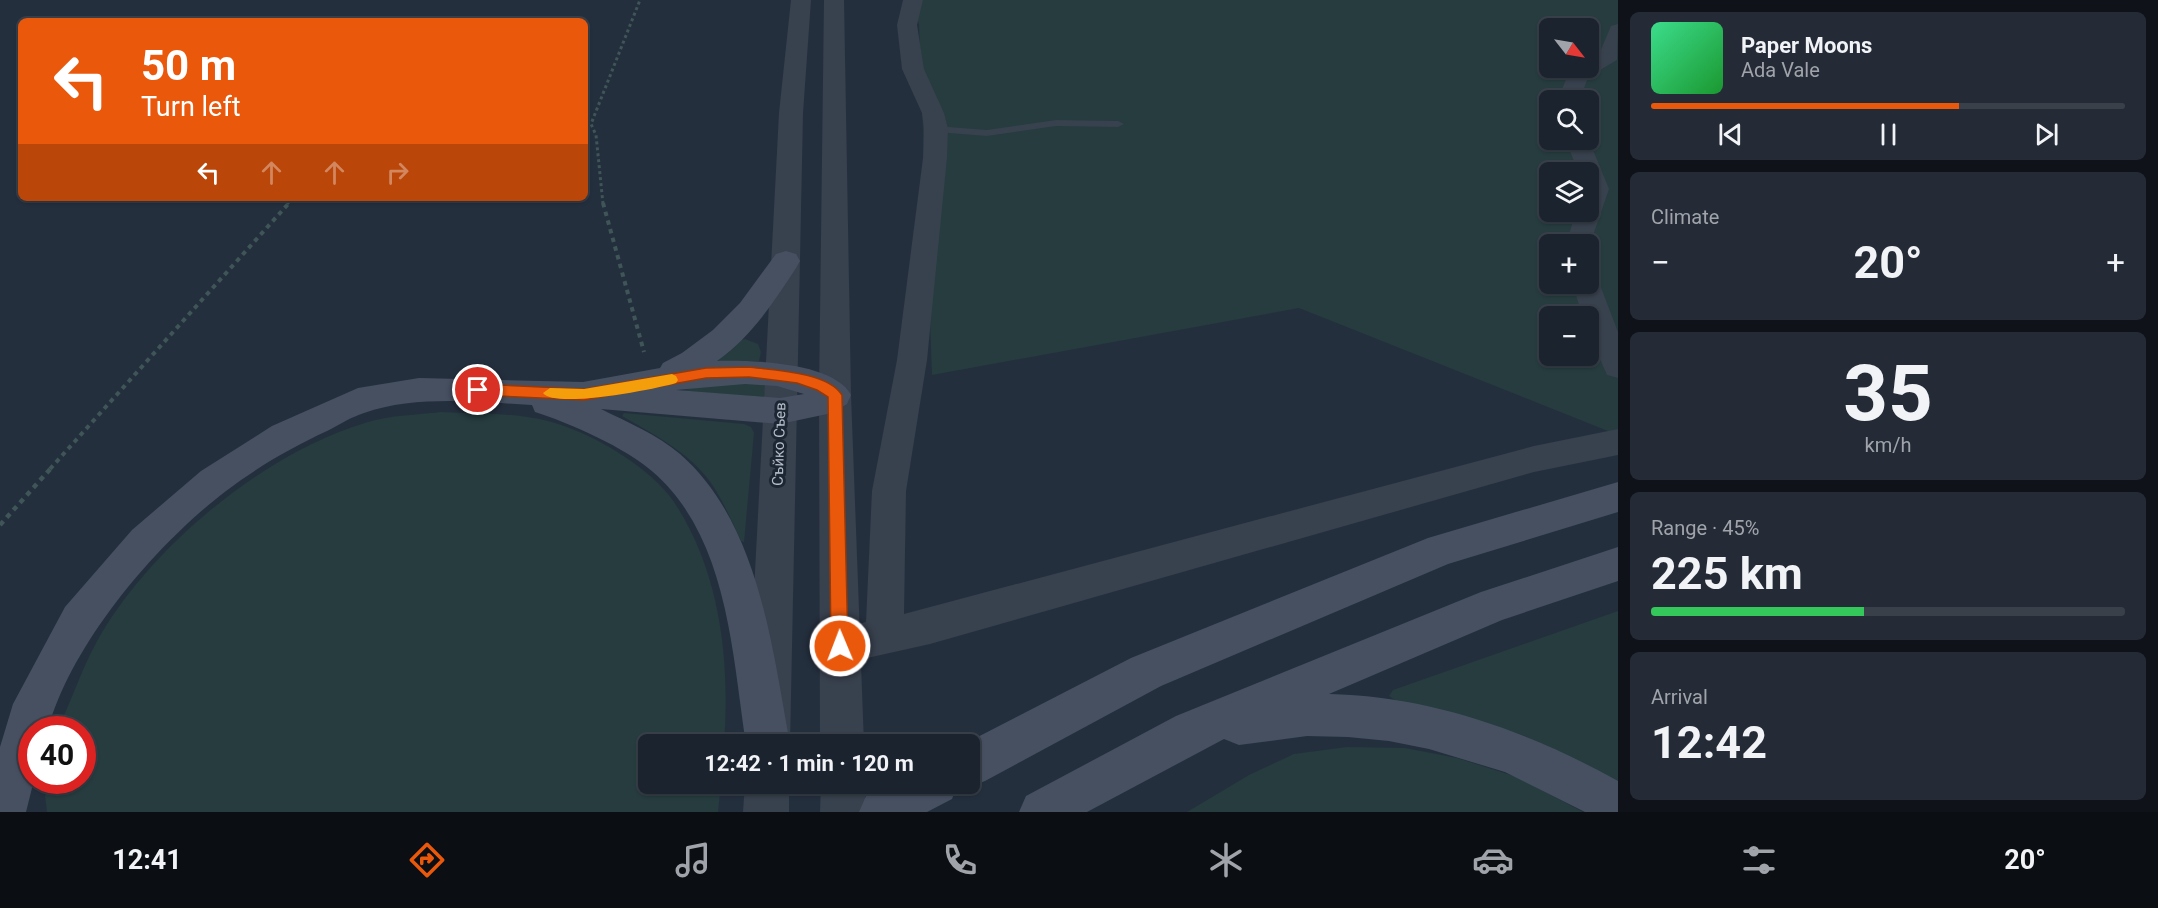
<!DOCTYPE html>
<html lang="en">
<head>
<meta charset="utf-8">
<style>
	body { margin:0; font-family:Roboto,sans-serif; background:#242b36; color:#f1f3f6; height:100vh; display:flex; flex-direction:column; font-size:22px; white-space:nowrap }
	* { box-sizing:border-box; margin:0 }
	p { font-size:20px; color:#a0a4aa }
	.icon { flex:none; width:33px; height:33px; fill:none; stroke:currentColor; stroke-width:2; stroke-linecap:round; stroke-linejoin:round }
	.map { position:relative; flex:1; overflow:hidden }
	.sheet { display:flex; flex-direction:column; gap:12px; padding:12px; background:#0f1319; width:540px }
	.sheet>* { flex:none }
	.guide { position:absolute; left:18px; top:18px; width:570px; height:183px; border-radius:9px; box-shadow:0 2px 4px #0004,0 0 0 2px #39404a; background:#ea580c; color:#fff; overflow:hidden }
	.needle { width:39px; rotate:121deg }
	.buttons { position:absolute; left:1539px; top:18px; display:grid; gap:12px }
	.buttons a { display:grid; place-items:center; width:60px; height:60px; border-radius:9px; background:#1b232e; box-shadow:0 2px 4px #0004,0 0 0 2px #39404a; font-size:30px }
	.speed { position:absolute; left:18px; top:716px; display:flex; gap:12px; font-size:30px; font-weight:700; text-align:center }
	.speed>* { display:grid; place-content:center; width:78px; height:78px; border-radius:50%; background:#1b232e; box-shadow:0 2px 4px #0004,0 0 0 2px #39404a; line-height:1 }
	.speed .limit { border:9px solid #d22; background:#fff; color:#111 }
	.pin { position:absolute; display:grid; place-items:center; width:51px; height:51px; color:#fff; margin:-26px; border:3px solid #fff; border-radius:50%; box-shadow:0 2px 6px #0007 }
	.me { position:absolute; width:66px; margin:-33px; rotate:359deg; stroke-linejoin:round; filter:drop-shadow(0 0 4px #0008) }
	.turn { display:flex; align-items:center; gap:21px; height:126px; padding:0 24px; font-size:27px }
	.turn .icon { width:78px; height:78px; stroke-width:2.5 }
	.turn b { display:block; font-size:42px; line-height:51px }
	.lanes { display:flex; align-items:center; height:57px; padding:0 24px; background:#0003; justify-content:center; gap:30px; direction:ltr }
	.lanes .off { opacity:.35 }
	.big { font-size:45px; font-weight:700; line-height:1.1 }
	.sheet .card { flex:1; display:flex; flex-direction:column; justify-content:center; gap:9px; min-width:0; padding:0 21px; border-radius:9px; background:#242b36 }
	.sheet .dial { align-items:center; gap:0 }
	.dial b { font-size:78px; line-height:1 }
	.song { display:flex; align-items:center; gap:18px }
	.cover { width:72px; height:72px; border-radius:9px; background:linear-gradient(135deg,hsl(150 70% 55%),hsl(130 70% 35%)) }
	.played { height:6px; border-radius:3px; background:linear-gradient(90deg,#ea580c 65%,#39404a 65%) }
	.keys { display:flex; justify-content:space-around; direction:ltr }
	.heat { display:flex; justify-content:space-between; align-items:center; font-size:33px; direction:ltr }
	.charge { height:9px; border-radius:4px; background:linear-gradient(90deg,#34c759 45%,#39404a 0) }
	.trip { position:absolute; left:638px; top:734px; width:342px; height:60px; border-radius:9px; background:#1b232e; box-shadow:0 2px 4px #0004,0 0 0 2px #39404a; font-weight:700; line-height:60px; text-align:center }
	.menu { display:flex; height:96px; justify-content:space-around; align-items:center; background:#0b0e12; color:#a0a4aa }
	.menu .icon { width:42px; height:42px }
	.menu .current { color:#ea580c }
	.menu b { font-size:27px; color:#f1f3f6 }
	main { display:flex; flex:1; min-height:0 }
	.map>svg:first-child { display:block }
</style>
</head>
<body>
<main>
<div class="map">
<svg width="1618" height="812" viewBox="0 0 1618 812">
	<rect width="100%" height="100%" fill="#242f3e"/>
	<g fill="#263c3f" fill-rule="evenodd">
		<path d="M911,0h707v435l-319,-127 -367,67 -13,-351zM1550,28h38v40h-38zM1550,100h38v40h-38zM1550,172h38v40h-38zM1550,244h38v40h-38zM1550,316h38v40h-38z"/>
		<path d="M745,339l13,5 3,8 -2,9 -43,1 -1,-2 22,-19z"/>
		<path d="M715,381l51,3 -2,13 -82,-6z"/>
		<path d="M441,412c38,2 80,0 117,12 39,12 94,45 116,78 47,71 56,160 50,242h-76v39h73l-3,29h-671l-2,-16 4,-16h33v-51h-22l2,-9c11,-24 20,-51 33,-75 51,-95 169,-193 273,-223 23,-7 49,-7 73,-10z"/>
		<path d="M624,413l120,11 7,3 3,6 -10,109 -3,-1c-9,-20 -18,-40 -30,-58 -22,-31 -58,-49 -89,-67z"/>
		<path d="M1618,611v173l-93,-48 -60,-19 -67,-15 -9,-6 4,-6z"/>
		<path d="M1347,747l58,1 52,10 60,19 66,35h-396l62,-37 45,-21z"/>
	</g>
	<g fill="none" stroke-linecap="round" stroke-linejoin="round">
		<g stroke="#3f5557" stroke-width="3" stroke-dasharray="3 3" stroke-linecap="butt">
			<path d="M585,124h6"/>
			<path d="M287,204l6,-6"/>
			<path d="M603,204l-7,-69 -5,-11 49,-124"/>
		</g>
		<g stroke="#3f5557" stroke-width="4" stroke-dasharray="4.5 4.5" stroke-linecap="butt">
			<path d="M603,203l41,149"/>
			<path d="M50,469l239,-266"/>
		</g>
		<path stroke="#3f5557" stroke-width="4.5" stroke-dasharray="5 5" stroke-linecap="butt" d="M0,525l52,-58"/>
		<path fill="#38414e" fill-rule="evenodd" d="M1056,120l62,1 6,3 -6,3 -62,-1 -69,10 -51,-4 -6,-3 6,-3 51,4z"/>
		<g fill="#38414e" fill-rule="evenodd">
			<path d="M903,0h20l-6,25 7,44 20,44 4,16 -1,29 -20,202 -21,131 -2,123 630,-168 84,-17v26l-84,17 -604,172 -90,20 -14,-5 -5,-13 5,-13 40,-11 6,-131 25,-131 26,-202 1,-29 -2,-16 -20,-44 -5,-44z"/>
			<path d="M1618,24l-1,36 -29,17 -8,23h-22l12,-31 18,-1v-10l12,-6 11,-26z"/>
			<path d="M1588,138l21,51 -21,61v-6h-22l10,-32h12v-40h-10l-12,-32z"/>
			<path d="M1588,275l9,2 21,55v46l-11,-3 -19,-43v-16h-6l-9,-32h15z"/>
		</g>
		<g fill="#38414e" fill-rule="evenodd">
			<path d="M791,0h20l-8,113 -13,631h-44l33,-631z"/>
			<path d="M824,0h20l7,395 13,349h-44l-1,-349z"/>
			<path d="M745,783h44v29h-46z"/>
			<path d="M821,783h44l1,29h-46z"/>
		</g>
		<g fill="#465061" fill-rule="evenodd">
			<path d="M786,251l10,3 4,7 -4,7c-22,34 -45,69 -79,93 34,-1 117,1 134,34l-4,9 -15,9 -52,11 -179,-15c26,13 57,26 79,45 79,69 92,193 110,290h-44c-14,-91 -18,-207 -93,-272 -27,-24 -83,-49 -118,-60l-3,-7c-53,-3 -117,-10 -168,8 -13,4 -25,12 -37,18 -35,16 -71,37 -101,60 -71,54 -154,152 -178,238h-16v51h2l-8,32h-26v-65l13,-43 52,-97 67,-77 69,-59 71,-45 86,-38 61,-10 164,4 77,-14 3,-5 19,-10 31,-23 27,-27 36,-49zM745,384l32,2 27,8 -24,4 -104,-8z"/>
			<path d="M1618,482v30l-170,52 -287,122 -176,95 -16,6 -10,-4h10v-39h-5l167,-86 297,-120z"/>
			<path d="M1618,547v34l-116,39 -173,74c102,2 201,38 289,87v31h-33l-80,-40 -76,-23 -40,-8 -41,-4 -41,-1 -68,9 -15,-6 -137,73h-68l7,-16 150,-80 305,-124z"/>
			<path d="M891,783h67l-6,16 -25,13h-68l7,-16z"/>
		</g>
	</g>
	<path fill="#ea580c" stroke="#983908" stroke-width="1.5" d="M749,367c24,3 79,5 93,28l6,251 -2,5 -6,3 -6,-3 -3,-5 -3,-249 -11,-7 -20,-7 -48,-6 -43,1 -122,22 -106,-5 -7,-5 7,-6 106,5 122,-21z"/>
	<path fill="#f59e0b" d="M672,374l4,2 2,4 -2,3c-19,6 -122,26 -133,10l7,-5 34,1z"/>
	<g text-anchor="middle" stroke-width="6" stroke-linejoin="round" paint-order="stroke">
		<g font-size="15" fill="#b4bcc9" stroke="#1d2633">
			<text transform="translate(779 444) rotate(-88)" y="5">Съйко Съев</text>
		</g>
	</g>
</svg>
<div class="buttons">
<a><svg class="needle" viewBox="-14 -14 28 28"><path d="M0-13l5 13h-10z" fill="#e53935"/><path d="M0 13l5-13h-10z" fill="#a0a4aa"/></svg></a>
<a><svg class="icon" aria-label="search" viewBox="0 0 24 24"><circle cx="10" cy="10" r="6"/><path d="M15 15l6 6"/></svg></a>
<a><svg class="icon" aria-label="layers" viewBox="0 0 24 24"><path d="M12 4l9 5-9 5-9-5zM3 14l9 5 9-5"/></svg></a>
<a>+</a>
<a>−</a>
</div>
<div class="speed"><div class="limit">40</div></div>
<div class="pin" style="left:478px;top:390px;background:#d93025"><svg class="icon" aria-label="arrive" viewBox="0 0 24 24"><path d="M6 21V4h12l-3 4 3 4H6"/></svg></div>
<svg class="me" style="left:840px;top:646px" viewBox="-20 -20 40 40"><circle r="17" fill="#ea580c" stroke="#fff" stroke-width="3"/><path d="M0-11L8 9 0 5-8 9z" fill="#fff"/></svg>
<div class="trip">12:42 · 1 min · 120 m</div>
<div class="guide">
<div class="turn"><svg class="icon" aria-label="left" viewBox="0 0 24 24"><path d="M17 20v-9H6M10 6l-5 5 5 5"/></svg><div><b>50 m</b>Turn left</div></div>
<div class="lanes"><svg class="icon" aria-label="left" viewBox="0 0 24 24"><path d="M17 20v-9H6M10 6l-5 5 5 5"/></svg><svg class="icon off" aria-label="ahead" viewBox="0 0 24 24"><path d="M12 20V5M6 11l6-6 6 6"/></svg><svg class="icon off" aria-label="ahead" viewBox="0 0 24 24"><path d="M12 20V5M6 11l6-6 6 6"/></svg><svg class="icon off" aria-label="right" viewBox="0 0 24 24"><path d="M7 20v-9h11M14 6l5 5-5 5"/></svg></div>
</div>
</div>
<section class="sheet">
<div class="card">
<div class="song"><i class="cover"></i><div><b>Paper Moons</b><p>Ada Vale</p></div></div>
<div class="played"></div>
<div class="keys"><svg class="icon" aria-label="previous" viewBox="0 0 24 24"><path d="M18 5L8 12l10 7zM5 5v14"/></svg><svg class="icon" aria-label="pause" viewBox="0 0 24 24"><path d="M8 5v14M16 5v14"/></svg><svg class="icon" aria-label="next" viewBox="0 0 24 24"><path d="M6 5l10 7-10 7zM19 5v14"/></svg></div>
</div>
<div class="card"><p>Climate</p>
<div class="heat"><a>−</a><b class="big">20°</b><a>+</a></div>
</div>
<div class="card dial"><b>35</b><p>km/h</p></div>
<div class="card"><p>Range · 45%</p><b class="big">225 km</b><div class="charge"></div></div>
<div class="card"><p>Arrival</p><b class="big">12:42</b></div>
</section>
</main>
<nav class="menu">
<b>12:41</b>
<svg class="icon current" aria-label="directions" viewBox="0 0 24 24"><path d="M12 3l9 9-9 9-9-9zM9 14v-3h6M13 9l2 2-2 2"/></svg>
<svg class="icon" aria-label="music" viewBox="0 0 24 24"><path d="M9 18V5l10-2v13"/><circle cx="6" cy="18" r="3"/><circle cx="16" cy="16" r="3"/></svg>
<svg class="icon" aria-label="phone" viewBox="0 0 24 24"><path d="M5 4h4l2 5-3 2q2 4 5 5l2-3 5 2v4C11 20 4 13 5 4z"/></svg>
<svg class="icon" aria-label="climate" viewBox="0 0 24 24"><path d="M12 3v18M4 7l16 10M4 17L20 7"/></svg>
<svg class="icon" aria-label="car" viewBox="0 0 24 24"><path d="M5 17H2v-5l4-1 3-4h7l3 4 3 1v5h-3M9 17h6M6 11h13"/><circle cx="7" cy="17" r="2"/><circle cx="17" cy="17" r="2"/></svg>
<svg class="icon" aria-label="filters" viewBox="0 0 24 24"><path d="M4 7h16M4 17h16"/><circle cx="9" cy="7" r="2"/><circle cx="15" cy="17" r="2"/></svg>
<b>20°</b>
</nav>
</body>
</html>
